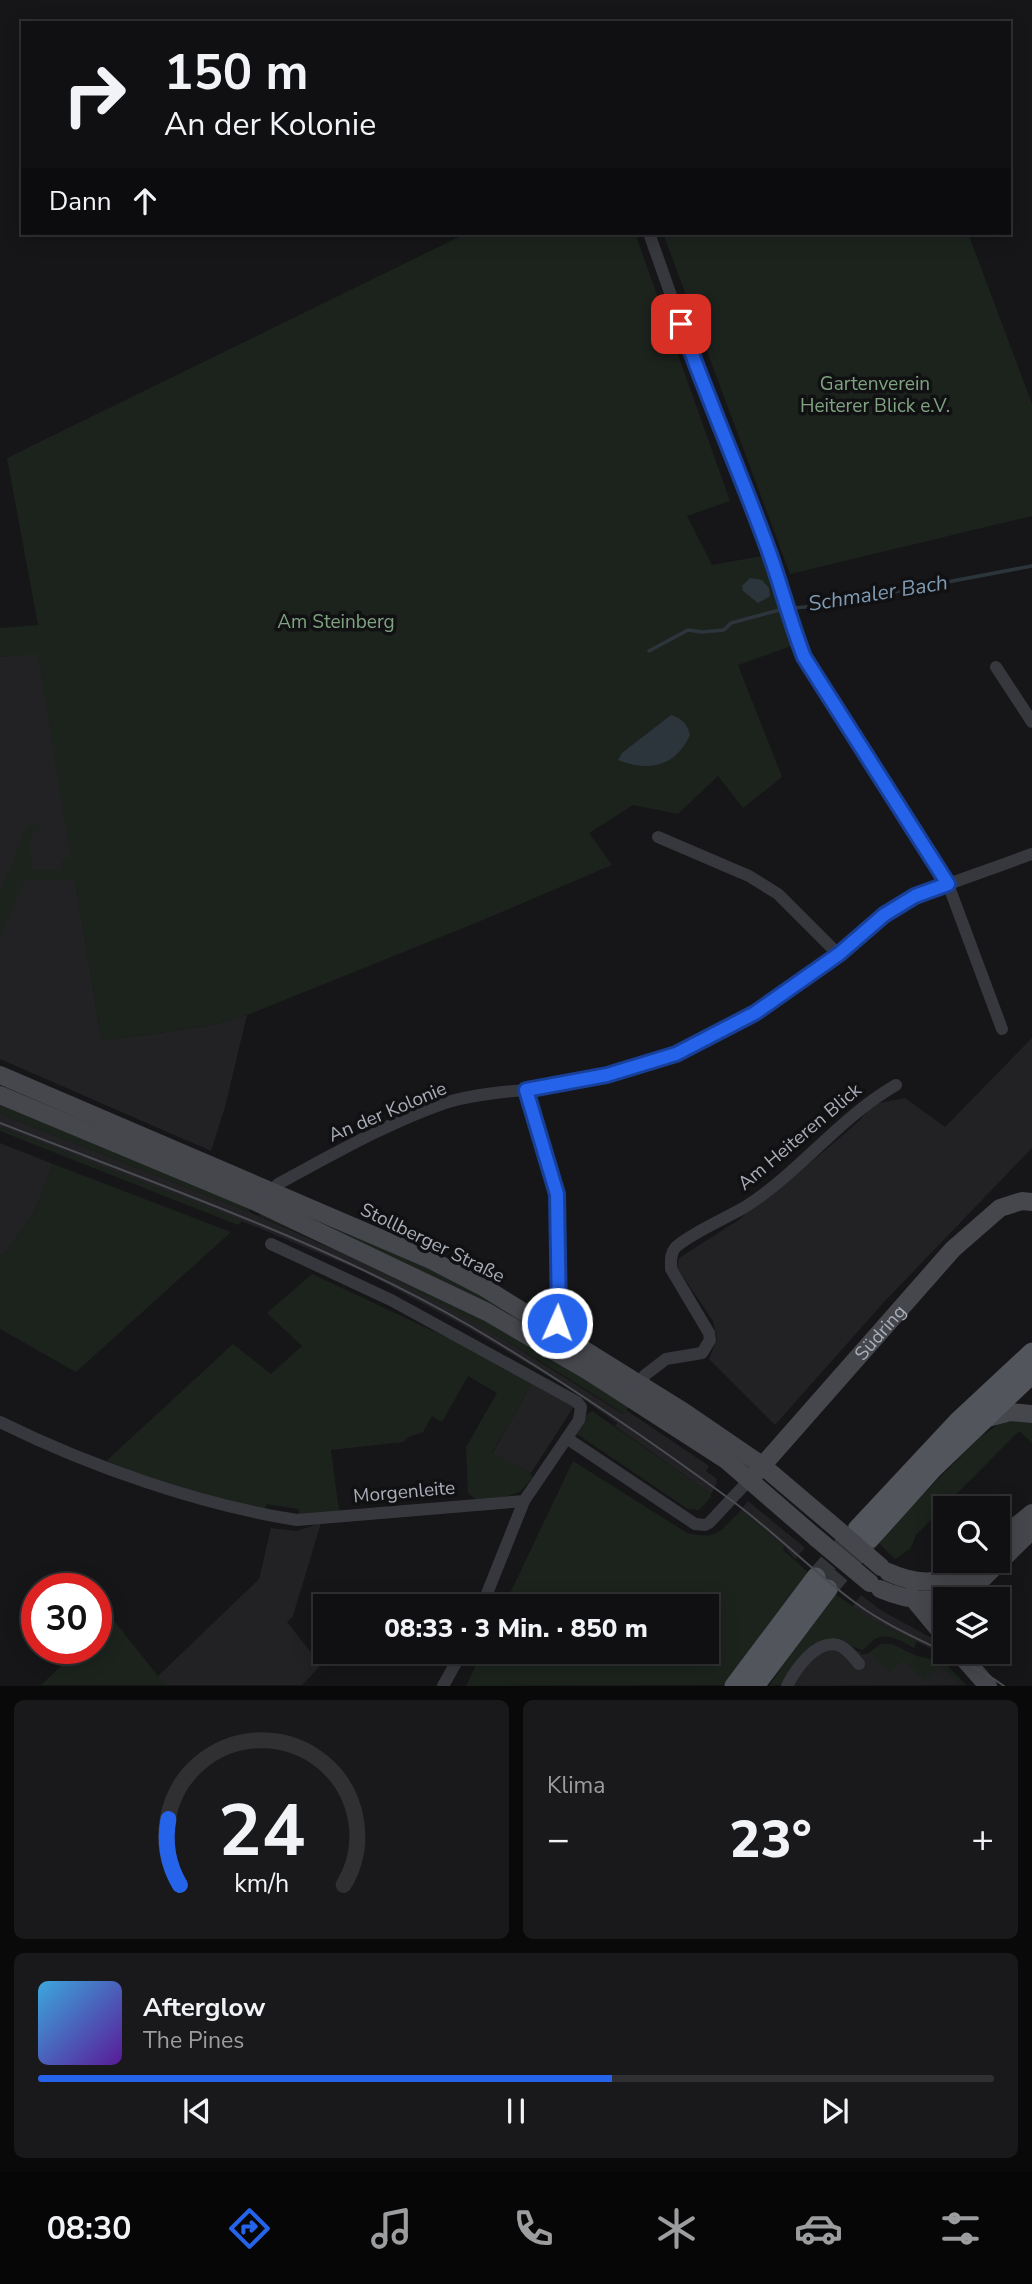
<!DOCTYPE html>
<html lang="de">
<head>
<meta charset="utf-8">
<style>
	body { margin:0; font-family:"Nunito Sans",sans-serif; background:#19191b; color:#f1f3f6; height:100vh; display:flex; flex-direction:column; font-size:26px; white-space:nowrap }
	* { box-sizing:border-box; margin:0 }
	p { font-size:23px; color:#9c9d9f }
	.icon { flex:none; width:38px; height:38px; fill:none; stroke:currentColor; stroke-width:2; stroke-linecap:round; stroke-linejoin:round }
	.map { position:relative; height:1686px; overflow:hidden }
	.details { display:flex; flex-direction:column; gap:14px; padding:14px; background:#09090a; flex:1 }
	.details>* { flex:none }
	.guide { position:absolute; left:21px; top:21px; width:990px; height:214px; border-radius:0px; box-shadow:0 4px 18px #0003,0 0 0 2px #303032; background:#101012; color:#f1f3f6; overflow:hidden }
	.buttons { position:absolute; left:933px; top:1496px; display:grid; gap:14px }
	.buttons a { display:grid; place-items:center; width:77px; height:77px; border-radius:0px; background:#101012; box-shadow:0 4px 18px #0003,0 0 0 2px #303032; font-size:35px }
	.speed { position:absolute; left:21px; top:1573px; display:flex; gap:14px; font-size:35px; font-weight:700; text-align:center }
	.speed>* { display:grid; place-content:center; width:91px; height:91px; border-radius:50%; background:#101012; box-shadow:0 4px 18px #0003,0 0 0 2px #303032; line-height:1 }
	.speed .limit { border:10px solid #d22; background:#fff; color:#111 }
	.pin { position:absolute; display:grid; place-items:center; width:60px; height:60px; color:#fff; margin:-30px; border-radius:14px; box-shadow:0 4px 10px #0006 }
	.me { position:absolute; width:77px; margin:-38px; rotate:2deg; stroke-linejoin:round; filter:drop-shadow(0 0 5px #0008) }
	.turn { display:flex; align-items:center; gap:24px; height:147px; padding:0 28px; font-size:32px }
	.turn .icon { width:91px; height:91px; stroke-width:2.5 }
	.turn b { display:block; font-size:49px; line-height:60px }
	.then { display:flex; align-items:center; height:66px; padding:0 28px; background:#0003; gap:14px; font-size:26px }
	.big { font-size:52px; font-weight:800; line-height:1.1 }
	.details .card { flex:1; display:flex; flex-direction:column; justify-content:center; gap:10px; min-width:0; padding:0 24px; border-radius:10px; background:#19191b }
	.details .dial { align-items:center; gap:0 }
	.dial svg { height:182px; overflow:visible; fill:none; stroke:#303032; stroke-width:7; stroke-linecap:round; text-anchor:middle }
	.dial text { fill:#f1f3f6; stroke:none }
	.song { display:flex; align-items:center; gap:21px }
	.cover { width:84px; height:84px; border-radius:10px; background:linear-gradient(135deg,hsl(200 70% 55%),hsl(270 70% 35%)) }
	.played { height:7px; border-radius:4px; background:linear-gradient(90deg,#2563eb 60%,#303032 60%) }
	.keys { display:flex; justify-content:space-around; direction:ltr }
	.heat { display:flex; justify-content:space-between; align-items:center; font-size:38px; direction:ltr }
	.details .tiles { flex:1; display:grid; gap:14px; grid-template-columns:1fr 1fr }
	.card:last-child { grid-column:span 2 }
	.trip { position:absolute; left:313px; top:1594px; width:406px; height:70px; border-radius:0px; background:#101012; box-shadow:0 4px 18px #0003,0 0 0 2px #303032; font-weight:800; line-height:70px; text-align:center }
	.tab-bar { display:flex; height:112px; justify-content:space-around; align-items:center; background:#060607; color:#9c9d9f }
	.tab-bar .icon { width:49px; height:49px }
	.tab-bar .active { color:#2563eb }
	.tab-bar b { font-size:32px; color:#f1f3f6 }
	.map>svg:first-child { display:block }
</style>
</head>
<body>
<div class="map">
<svg width="1032" height="1686" viewBox="0 0 1032 1686">
	<rect width="100%" height="100%" fill="#161618"/>
	<g fill="#222225">
		<path d="M38,653l63,385 8,2 99,-14 39,-11 -22,92 -14,44 -211,-92v-402z"/>
		<path d="M1032,1038v110l-149,155 -108,122 -66,-66 8,-20 -4,-18 -36,-53 2,-10 58,-37 85,-68 37,-32 15,-17 31,-6 40,29z"/>
		<path d="M0,1114l249,98 118,52 104,55 152,95 3,-4 83,56 -3,5 11,8 -1,6 -5,9 -96,-68 2,-3 -54,-38 -95,-57 -104,-56 -110,-46 -254,-99z"/>
		<path d="M0,1143l53,21 -19,49 -28,39 -6,3z"/>
		<path d="M532,1383l42,23 -43,67 -39,-19z"/>
		<path d="M748,1501l57,47 -10,11 -11,-13 -43,-36z"/>
		<path d="M321,1523l-28,93 -6,6 34,43 -19,20h-137l-8,-8 102,-98 12,-51 25,3z"/>
		<path d="M861,1595l21,16 63,34v7h6l6,9 -81,-39 -24,-15z"/>
		<path d="M819,1649l39,2 3,1 -1,3h12l68,10 20,20 -173,1z"/>
	</g>
	<g fill="#1c231d">
		<path d="M467,233h168l95,268 -43,15 25,49 50,-9 29,90 -53,19 44,112 -39,31 -25,-32 -40,38 -45,-9 -44,28 23,32 -129,55 -236,95 -39,11 -99,14 -8,-2 -26,-158 -50,-1 -25,57v-44l26,-62 4,-5 8,-1 2,8h-8l-2,14 3,24 28,1v-12l10,-2 -33,-203 -38,3v-29l38,-3 -31,-167z"/>
		<path d="M663,233h305l64,171v112l-242,58z"/>
		<path d="M0,1100l251,106 -2,6 -249,-98z"/>
		<path d="M0,1127l242,94 -4,4 -238,-94z"/>
		<path d="M53,1164l178,68 -155,140 -76,-43v-74l6,-3 28,-39z"/>
		<path d="M262,1198l79,28 142,68 31,22z"/>
		<path d="M262,1212l234,111 134,82 -6,9c-117,-76 -237,-145 -365,-198z"/>
		<path d="M312,1274l151,71 69,38 -40,70 39,20 1,5 -11,13 -20,8 -23,2 -10,-8 -2,-46 31,-54 -29,-17 -26,46 -10,-6 -9,16 -15,5 -5,5 -72,8 8,61 -41,5 1,-7 -33,-5 -2,8 -161,-48 130,-120 38,30 31,-28 -35,-33z"/>
		<path d="M592,1411l119,83v3l-12,13 -11,-1 -111,-75 9,-19z"/>
		<path d="M1010,1416l22,3v24l-13,-12 -103,104 -6,14 -15,10 -18,-18 102,-103z"/>
		<path d="M573,1461l114,72c32,7 33,-2 54,-23l43,36 -1,4 27,24 -83,111 -261,1 16,-34h225v-46h-203z"/>
		<path d="M832,1592l44,30 41,19 -3,7c-11,-6 -26,-16 -39,-9 -5,3 -8,8 -13,11l-24,-9 -50,31 -7,13 -12,1z"/>
		<path d="M111,1617l54,68h-124l38,-36 17,-1v-17z"/>
		<path d="M881,1644h11l25,12 27,6 22,23h-6l-20,-19 -16,15 -20,-21 -14,13 -18,-18h-13l9,-2z"/>
	</g>
	<g fill="#2c353c">
		<path d="M750,578l12,2 7,8 1,8 -12,7 -15,-12 -1,-5z"/>
		<path d="M671,715c12,4 16,9 19,20 -15,32 -41,37 -72,25l4,-7z"/>
	</g>
	<g fill="none" stroke-linecap="round" stroke-linejoin="round">
		<g stroke="#2c353c" stroke-width="3.5">
			<path d="M791,608l29,-2 212,-40"/>
			<path d="M649,651l39,-21 14,2 22,-2 7,-7 52,-14"/>
		</g>
		<g stroke="#333438" stroke-width="19" stroke-dasharray="19 10" stroke-linecap="butt">
			<path d="M816,1577l42,-49"/>
			<path d="M828,1589l42,-50"/>
		</g>
		<g stroke="#37383d" stroke-width="12">
			<path d="M649,233l56,159 64,159 20,67 15,39 144,227 54,145"/>
			<path d="M996,667l36,55"/>
			<path d="M658,837l91,39 29,18 61,61"/>
			<path d="M526,1090l81,-15 69,-21 79,-41 84,-58 46,-40 30,-19 117,-42"/>
			<path d="M273,1191l5,-7c54,-29 109,-61 167,-81 25,-8 54,-11 81,-13l31,104 3,122 -11,20"/>
			<path d="M641,1383l4,-8 21,-16 36,-6 8,-13 -1,-7 -38,-64c0,-8 -1,-15 4,-21 11,-12 53,-31 70,-41 55,-35 95,-90 151,-122"/>
			<path d="M0,1422c89,44 200,83 297,98l227,-19 55,-81 2,-13 -4,-5 -186,-102 -120,-56"/>
			<path d="M568,1439l127,85 10,1 4,-2 41,-44"/>
			<path d="M482,1606l42,-105"/>
			<path d="M443,1686l19,-34"/>
			<path d="M787,1686c8,-16 29,-47 51,-41 9,3 15,12 21,19"/>
		</g>
		<g stroke="#45474d" stroke-width="18">
			<path d="M0,1075l431,185 54,28 199,124 79,54 66,56"/>
			<path d="M0,1095l256,107 231,110 101,59 138,89 89,77"/>
			<path d="M984,1419l26,-7 22,2"/>
			<path id="s1" d="M755,1474l198,-225 47,-41 22,-7 10,1"/>
			<path d="M998,1541l34,-28"/>
			<path d="M888,1572c32,15 62,13 89,-11"/>
			<path d="M880,1589c35,15 66,16 97,-7"/>
			<path d="M970,1591l62,-61"/>
			<path d="M911,1596l34,41"/>
			<path d="M958,1652l30,34"/>
		</g>
		<g stroke="#53555c" stroke-width="19">
			<path d="M858,1528l100,-107 74,-69"/>
			<path d="M870,1539l63,-70 99,-95"/>
			<path d="M734,1686l82,-109"/>
			<path d="M755,1686l73,-97"/>
		</g>
		<path stroke="#4a4c52" stroke-width="2" d="M0,1123c158,62 322,117 470,203 90,53 177,112 261,174 44,32 82,72 126,104 45,33 101,49 147,82"/>
		<g stroke="#45474d" stroke-width="18">
			<path d="M829,1522l52,45"/>
			<path d="M815,1537l55,46"/>
		</g>
	</g>
	<g fill="none" stroke-linecap="round" stroke-linejoin="round">
		<defs>
			<path id="route" d="M557,1323l2,-7 -2,-122 -31,-104 81,-15 69,-21 79,-41 84,-59 45,-39 31,-19 33,-12 -144,-227c-14,-36 -23,-72 -36,-108 -27,-75 -60,-149 -87,-225"/>
		</defs>
		<use href="#route" stroke="#184099" stroke-width="18"/>
		<use href="#route" stroke="#2563eb" stroke-width="12"/>
	</g>
	<g text-anchor="middle" stroke-width="7" stroke-linejoin="round" paint-order="stroke">
		<g font-size="19" fill="#7fa381" stroke="#111113">
			<text x="875" y="390">Gartenverein<tspan x="875" dy="22">Heiterer Blick e.V.</tspan></text>
			<text x="336" y="628">Am Steinberg</text>
		</g>
		<g font-size="19" fill="#a8adb8" stroke="#111113">
			<text transform="translate(387 1111) rotate(-23)" y="7">An der Kolonie</text>
			<text transform="translate(799 1136) rotate(-40)" y="7">Am Heiteren Blick</text>
			<text transform="translate(433 1242) rotate(26)" y="7">Stollberger Straße</text>
			<text dy="7" stroke="none"><textPath href="#s1" startOffset="189">Südring</textPath></text>
			<text transform="translate(404 1491) rotate(-5)" y="7">Morgenleite</text>
		</g>
		<g font-size="21" font-style="italic" fill="#7f9bb3" stroke="#111113">
			<text transform="translate(878 593) rotate(-9)" y="7">Schmaler Bach</text>
		</g>
	</g>
</svg>
<div class="buttons">
<a><svg class="icon" aria-label="search" viewBox="0 0 24 24"><circle cx="10" cy="10" r="6"/><path d="M15 15l6 6"/></svg></a>
<a><svg class="icon" aria-label="layers" viewBox="0 0 24 24"><path d="M12 4l9 5-9 5-9-5zM3 14l9 5 9-5"/></svg></a>
</div>
<div class="speed"><div class="limit">30</div></div>
<div class="pin" style="left:681px;top:324px;background:#d93025"><svg class="icon" aria-label="arrive" viewBox="0 0 24 24"><path d="M6 21V4h12l-3 4 3 4H6"/></svg></div>
<svg class="me" style="left:557px;top:1323px" viewBox="-20 -20 40 40"><circle r="17" fill="#2563eb" stroke="#fff" stroke-width="3"/><path d="M0-11L8 9 0 5-8 9z" fill="#fff"/></svg>
<div class="trip">08:33 · 3 Min. · 850 m</div>
<div class="guide">
<div class="turn"><svg class="icon" aria-label="right" viewBox="0 0 24 24"><path d="M7 20v-9h11M14 6l5 5-5 5"/></svg><div><b>150 m</b>An der Kolonie</div></div>
<div class="then">Dann<svg class="icon" aria-label="ahead" viewBox="0 0 24 24"><path d="M12 20V5M6 11l6-6 6 6"/></svg></div>
</div>
</div>
<section class="details">
<div class="tiles">
<div class="card dial"><svg viewBox="0 0 100 80">
<path d="M14 69A42 42 0 1 1 86 69"/>
<path d="M14 69A42 42 0 0 1 9 40" stroke="#2563eb"/>
<text x="50" y="56" font-size="32" font-weight="700">24</text>
<text x="50" y="72" font-size="11">km/h</text>
</svg></div>
<div class="card"><p>Klima</p>
<div class="heat"><a>−</a><b class="big">23°</b><a>+</a></div>
</div>
<div class="card">
<div class="song"><i class="cover"></i><div><b>Afterglow</b><p>The Pines</p></div></div>
<div class="played"></div>
<div class="keys"><svg class="icon" aria-label="previous" viewBox="0 0 24 24"><path d="M18 5L8 12l10 7zM5 5v14"/></svg><svg class="icon" aria-label="pause" viewBox="0 0 24 24"><path d="M8 5v14M16 5v14"/></svg><svg class="icon" aria-label="next" viewBox="0 0 24 24"><path d="M6 5l10 7-10 7zM19 5v14"/></svg></div>
</div>
</div>
</section>
<nav class="tab-bar">
<b>08:30</b>
<svg class="icon active" aria-label="directions" viewBox="0 0 24 24"><path d="M12 3l9 9-9 9-9-9zM9 14v-3h6M13 9l2 2-2 2"/></svg>
<svg class="icon" aria-label="music" viewBox="0 0 24 24"><path d="M9 18V5l10-2v13"/><circle cx="6" cy="18" r="3"/><circle cx="16" cy="16" r="3"/></svg>
<svg class="icon" aria-label="phone" viewBox="0 0 24 24"><path d="M5 4h4l2 5-3 2q2 4 5 5l2-3 5 2v4C11 20 4 13 5 4z"/></svg>
<svg class="icon" aria-label="climate" viewBox="0 0 24 24"><path d="M12 3v18M4 7l16 10M4 17L20 7"/></svg>
<svg class="icon" aria-label="car" viewBox="0 0 24 24"><path d="M5 17H2v-5l4-1 3-4h7l3 4 3 1v5h-3M9 17h6M6 11h13"/><circle cx="7" cy="17" r="2"/><circle cx="17" cy="17" r="2"/></svg>
<svg class="icon" aria-label="filters" viewBox="0 0 24 24"><path d="M4 7h16M4 17h16"/><circle cx="9" cy="7" r="2"/><circle cx="15" cy="17" r="2"/></svg>
</nav>
</body>
</html>
